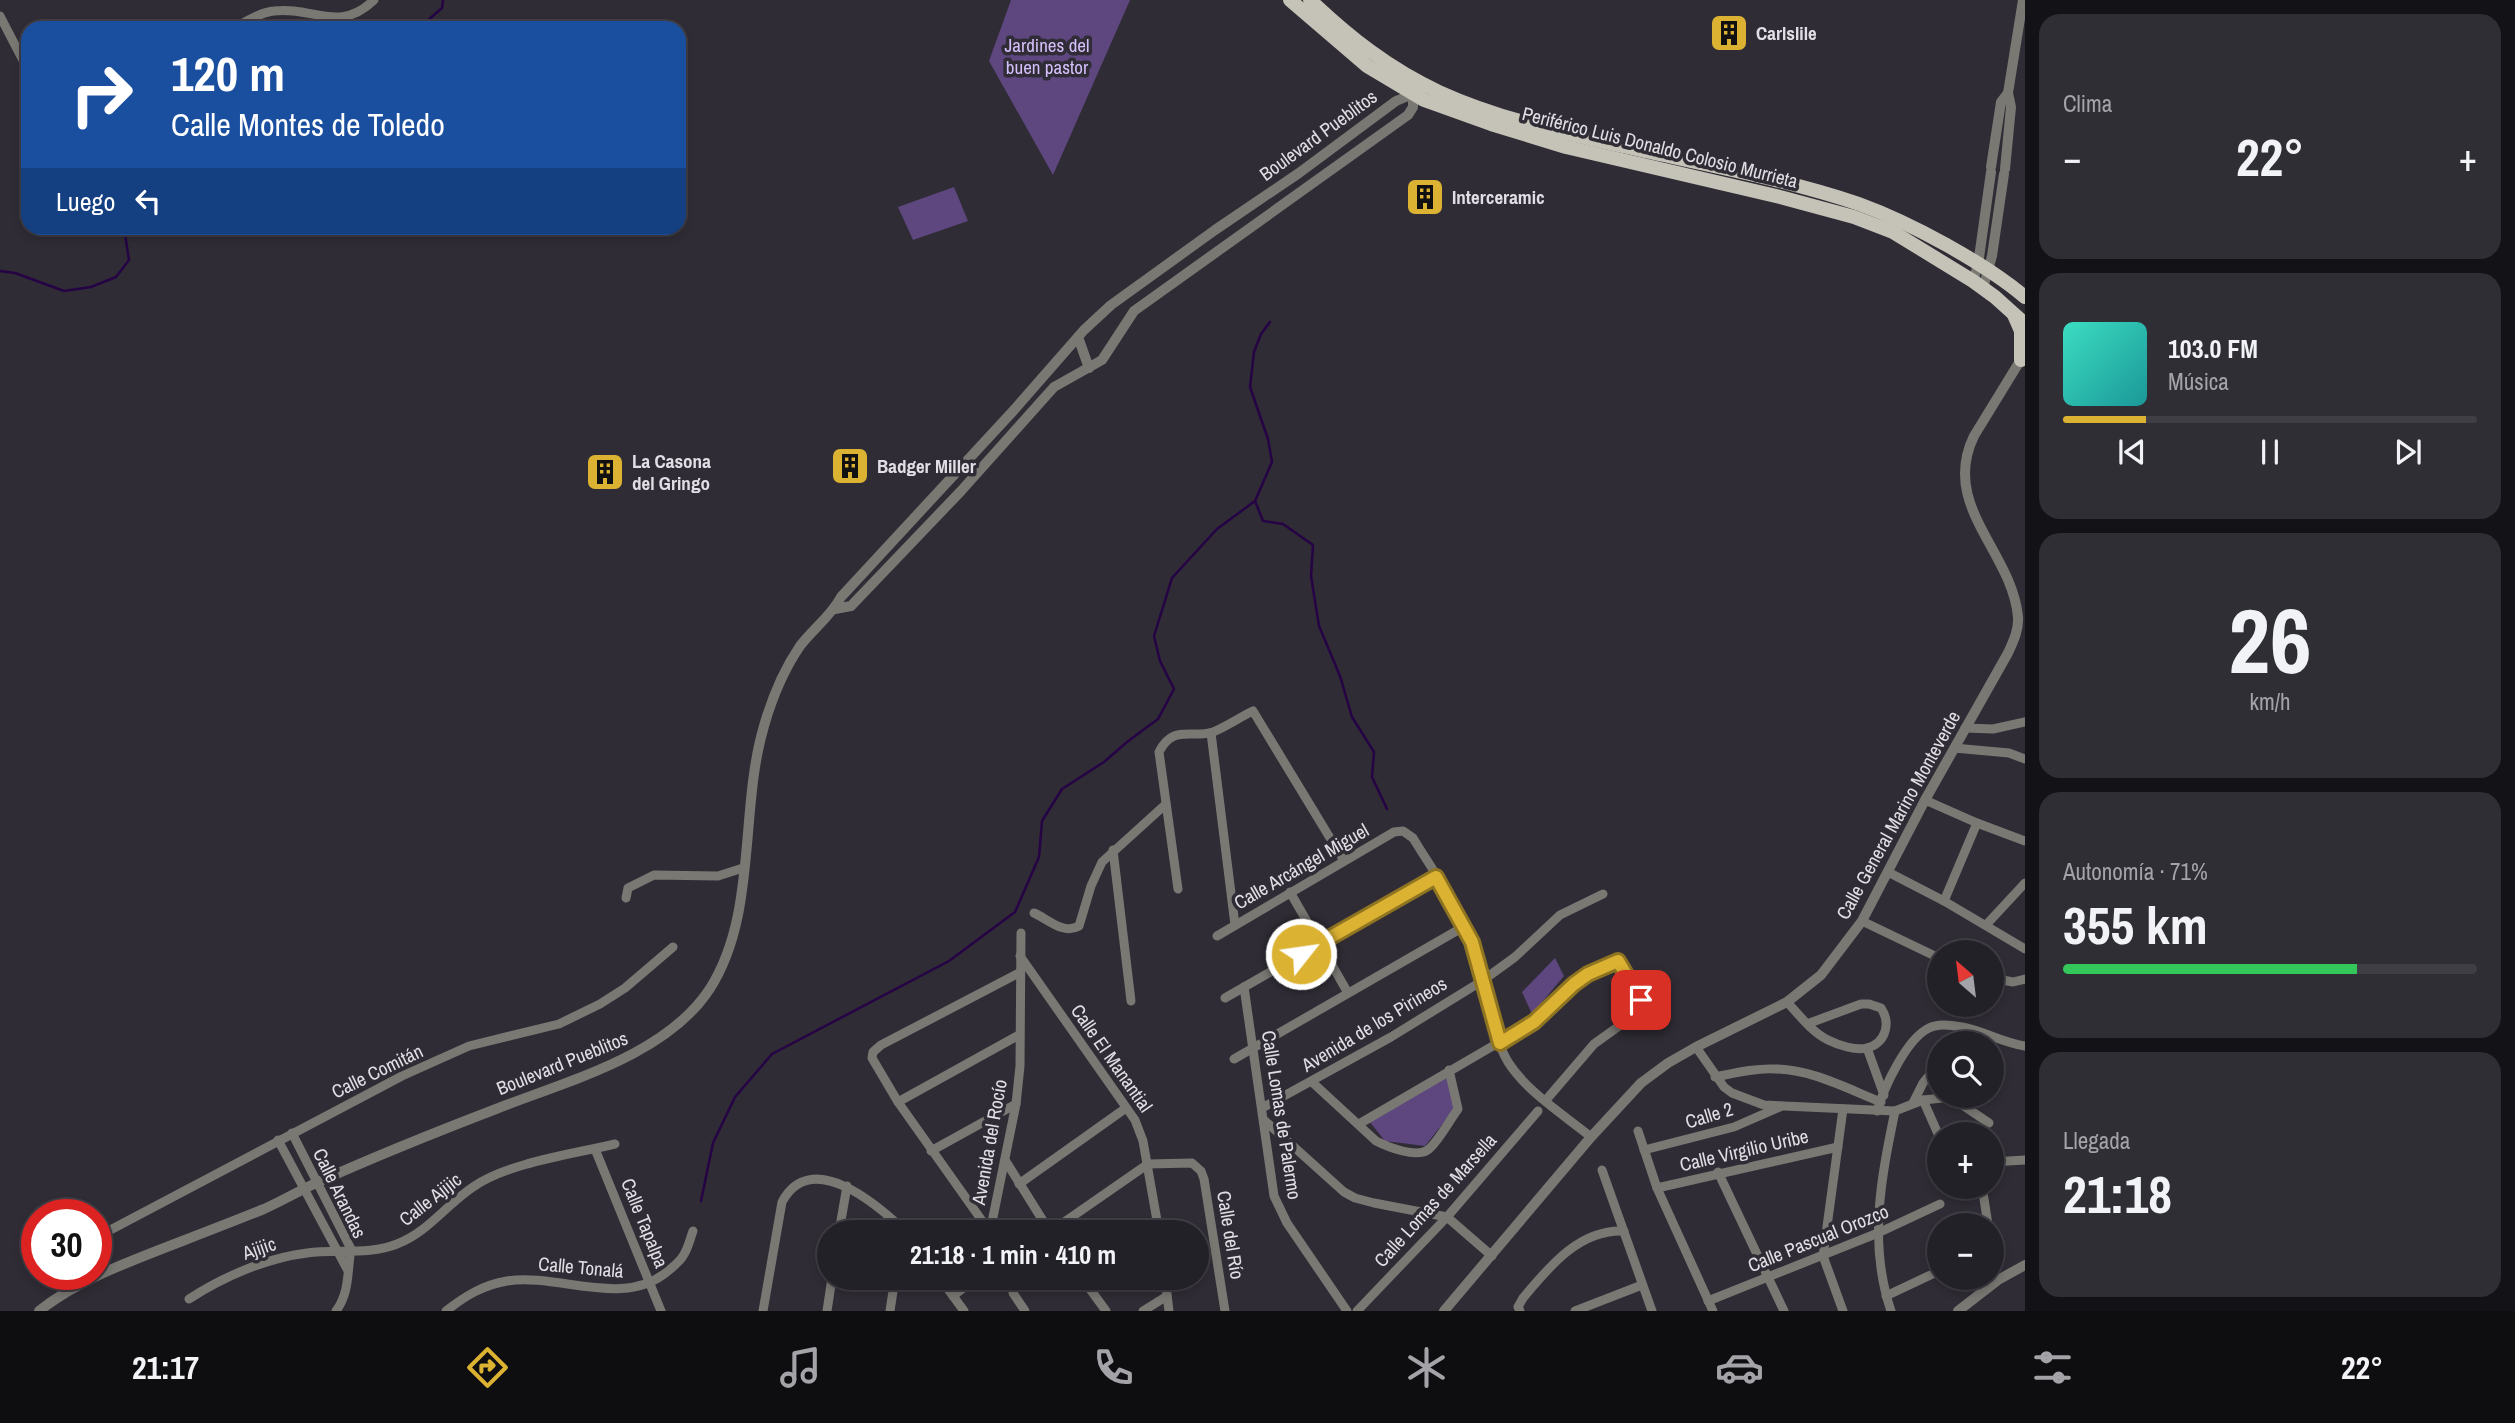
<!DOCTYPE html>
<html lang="es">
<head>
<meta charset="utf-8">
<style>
	body { margin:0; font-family:"Archivo Narrow",sans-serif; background:#2f2e34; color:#f1f3f6; height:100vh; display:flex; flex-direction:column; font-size:26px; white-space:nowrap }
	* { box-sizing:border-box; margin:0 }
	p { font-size:23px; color:#a3a3a8 }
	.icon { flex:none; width:38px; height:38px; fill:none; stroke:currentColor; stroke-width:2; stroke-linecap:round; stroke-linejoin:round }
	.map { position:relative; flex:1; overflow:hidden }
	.sheet { display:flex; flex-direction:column; gap:14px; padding:14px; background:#131216; width:490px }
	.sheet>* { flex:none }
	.top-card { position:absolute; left:21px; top:21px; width:665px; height:214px; border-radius:21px; box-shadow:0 4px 10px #0003,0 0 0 2px #403e45; background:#1a4fa0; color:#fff; overflow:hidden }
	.needle { width:46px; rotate:332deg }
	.controls { position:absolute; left:1927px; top:940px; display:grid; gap:14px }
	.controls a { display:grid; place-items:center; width:77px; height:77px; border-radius:50%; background:#232128; box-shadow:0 4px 10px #0003,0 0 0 2px #403e45; font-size:35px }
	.speed { position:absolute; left:21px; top:1199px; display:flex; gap:14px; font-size:35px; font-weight:700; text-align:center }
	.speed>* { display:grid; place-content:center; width:91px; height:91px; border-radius:50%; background:#232128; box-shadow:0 4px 10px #0003,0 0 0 2px #403e45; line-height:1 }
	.speed .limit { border:10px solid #d22; background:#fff; color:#111 }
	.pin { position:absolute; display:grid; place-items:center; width:60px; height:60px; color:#fff; margin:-30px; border-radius:14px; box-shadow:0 4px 10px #0006 }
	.me { position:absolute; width:77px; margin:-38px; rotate:60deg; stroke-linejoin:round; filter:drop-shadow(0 0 5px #0008) }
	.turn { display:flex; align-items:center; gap:24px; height:147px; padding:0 35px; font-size:32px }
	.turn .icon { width:91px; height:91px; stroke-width:2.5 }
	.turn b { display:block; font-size:49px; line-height:60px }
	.then { display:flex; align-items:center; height:66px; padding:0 35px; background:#0003; gap:14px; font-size:26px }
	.big { font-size:52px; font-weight:700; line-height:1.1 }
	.sheet .widget { flex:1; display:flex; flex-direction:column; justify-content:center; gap:10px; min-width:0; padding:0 24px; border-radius:21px; background:#2f2e34 }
	.sheet .dial { align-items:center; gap:0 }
	.dial b { font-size:91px; line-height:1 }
	.song { display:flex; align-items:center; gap:21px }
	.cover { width:84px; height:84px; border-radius:10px; background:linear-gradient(135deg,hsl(170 70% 55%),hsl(180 70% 35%)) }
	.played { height:7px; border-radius:4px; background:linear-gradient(90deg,#dcb233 20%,#403e45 20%) }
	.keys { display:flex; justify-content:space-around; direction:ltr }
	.heat { display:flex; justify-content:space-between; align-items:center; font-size:38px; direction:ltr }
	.charge { height:10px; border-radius:5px; background:linear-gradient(90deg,#34c759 71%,#403e45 0) }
	.trip { position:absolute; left:817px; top:1220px; width:392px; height:70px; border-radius:35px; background:#232128; box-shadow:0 4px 10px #0003,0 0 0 2px #403e45; font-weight:700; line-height:70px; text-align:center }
	.tabs { display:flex; height:112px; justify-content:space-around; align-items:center; background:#0e0d10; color:#a3a3a8 }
	.tabs .icon { width:49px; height:49px }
	.tabs .on { color:#dcb233 }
	.tabs b { font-size:32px; color:#f1f3f6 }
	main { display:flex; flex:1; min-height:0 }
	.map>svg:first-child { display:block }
</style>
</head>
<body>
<main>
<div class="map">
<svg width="2025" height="1311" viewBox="0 0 2025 1311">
	<rect width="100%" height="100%" fill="#2f2c35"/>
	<g fill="#5e467e">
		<path d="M1011,0h119l-77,175 -64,-114z"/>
		<path d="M954,187l14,34 -55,19 -15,-33z"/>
		<path d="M1555,958l9,18 -32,38 -10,-22z"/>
		<path d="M1446,1074l10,33 -31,39 -40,-5 -16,-20z"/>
	</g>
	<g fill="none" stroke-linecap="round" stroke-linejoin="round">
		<g stroke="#260345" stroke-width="2.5">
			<path d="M419,28l23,-20 1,-8"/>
			<path d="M0,271l15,2 49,18 27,-4 25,-10 13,-17 -5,-32"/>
			<path d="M1255,501l8,20 20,3 30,21 -2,31 8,50 21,50 12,41 22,35 -2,25 15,32"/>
			<path d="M701,1201l12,-58 22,-46 37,-43 177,-93 66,-49 24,-55 3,-36 20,-32 42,-27 23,-20 31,-23 16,-30 -14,-28 -6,-25 18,-58 45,-49 38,-28 17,-39 -4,-23 -18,-52 4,-35 7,-18 9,-12"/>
		</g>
		<g stroke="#797873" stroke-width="9">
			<path d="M0,16l28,54"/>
			<path d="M234,28c12,-6 26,-16 40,-17 39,-5 65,23 100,-11"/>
			<path d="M1965,728l28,1 32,-7"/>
			<path d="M1211,733l24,192"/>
			<path d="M1954,748l55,5 16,6"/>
			<path d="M1925,800l52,23 48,18"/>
			<path d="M1113,850l18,151"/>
			<path d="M1888,872l56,29 81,48"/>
			<path d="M1178,889l-19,-137c14,-28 32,-13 54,-20 13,-5 27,-15 40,-21l91,150"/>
			<path d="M1290,892l58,101"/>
			<path d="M626,898l2,-10 26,-13 64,1 25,-8"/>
			<path d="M1944,901l33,-78"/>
			<path d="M1034,913c14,6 29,22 45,13l12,-40 11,-24 64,-58"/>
			<path d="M1862,921l77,37"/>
			<path d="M1986,925l39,-42"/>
			<path d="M1217,936l177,-104 9,-1 10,7c18,30 50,74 59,107 11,35 18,86 36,117 19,30 56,53 83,75"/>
			<path d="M1020,956l115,164 8,21 16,91"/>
			<path d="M1992,978l21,4 12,-3"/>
			<path d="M1244,987l30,209 13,27 60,88"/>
			<path d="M1225,998l211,-121"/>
			<path d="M1787,1002c13,14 25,30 41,38 10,5 28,11 39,8 19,-5 24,-25 14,-40l-12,-4h-8l-54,20"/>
			<path d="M1696,1047l28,40 8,6 32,12 131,6 28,-11 20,-2 12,2 34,23"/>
			<path d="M1867,1048l17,47"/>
			<path d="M1234,1059l231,-133"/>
			<path d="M1992,1071l1,1"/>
			<path d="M1715,1077c20,-4 40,-9 60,-8 36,0 73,20 106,33"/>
			<path d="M1312,1082l64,59c12,6 41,18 53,8 11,-10 20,-28 29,-40l-9,-39"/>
			<path d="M1923,1100l16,36"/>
			<path d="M898,1102l121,-67"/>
			<path d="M1913,1103l10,-20 16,-20"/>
			<path d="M1262,1108l129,-71 91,-56 33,-24 45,-42 43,-21"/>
			<path d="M1843,1109l-20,147 20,55"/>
			<path d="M1877,1111c7,-23 29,-72 52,-83 9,-5 23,-3 33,-1 22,4 41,16 63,19"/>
			<path d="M1264,1120l80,72 11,6 19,5 73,14 45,39"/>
			<path d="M1359,1124l175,-102 40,-38 14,-10 30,-13 23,39 -1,11 -46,33 -48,56"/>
			<path d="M1638,1131l19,57 56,123"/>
			<path d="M292,1133l59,116c-4,22 -1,43 -15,62"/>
			<path d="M278,1140l69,129"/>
			<path d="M595,1149l66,162"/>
			<path d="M1644,1150l90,-23 48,-21"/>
			<path d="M931,1151l85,-47"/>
			<path d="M1005,1160l45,72"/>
			<path d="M1992,1162l33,-2"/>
			<path d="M1602,1170l50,141"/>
			<path d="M1718,1172l66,139"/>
			<path d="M1019,1184l107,-76"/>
			<path d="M1982,1186l6,39"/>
			<path d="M1657,1188l181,-41"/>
			<path d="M839,1232l8,-46"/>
			<path d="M990,1232l-92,-130 -26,-44 1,-6 8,-7 138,-72"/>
			<path d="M990,1232l26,-128 4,-38 1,-133"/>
			<path d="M1050,1232l98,-68 44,-1 9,8 3,8 21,132"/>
			<path d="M97,1237l305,-161 67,-30 90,-22 41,-20 25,-16 48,-41"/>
			<path d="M1992,1239v1"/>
			<path d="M940,1278l24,33"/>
			<path d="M1082,1278l24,33"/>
			<path d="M1165,1278l4,33"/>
			<path d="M1013,1293l12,18"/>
			<path d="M953,1296l24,-18"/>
			<path d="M1886,1296l53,-25"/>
			<path d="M189,1299c34,-22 77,-41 118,-46 29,-4 63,2 90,-9 30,-11 49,-39 76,-57 34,-24 100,-33 142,-43"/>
			<path d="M1708,1301l170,-68 62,-29"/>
			<path d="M446,1311c19,-15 37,-26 61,-30 53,-8 116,28 161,-10 5,-4 12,-10 15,-15 5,-7 7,-17 10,-25"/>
			<path d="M763,1311l19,-109c29,-55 96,3 124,30"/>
			<path d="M827,1311l5,-33"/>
			<path d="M890,1311l5,-33"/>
			<path d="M1143,1311l24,-15"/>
			<path d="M1357,1311l90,-94 91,-106"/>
			<path d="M1520,1311l-2,-4 5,-9c26,-31 56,-69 101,-67"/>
			<path d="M1575,1311l67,-26"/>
			<path d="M1891,1311c-23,-68 -10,-132 4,-200"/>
		</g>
		<g stroke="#797873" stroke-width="10">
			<path d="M1991,167l10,-65 7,-9"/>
			<path d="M2005,169l6,-62 -3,-14 15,-93"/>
			<path d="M1973,281l5,-16 13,-93"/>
			<path d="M1983,288l9,-32 12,-82"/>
			<path d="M1078,337l11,31"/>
			<path d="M39,1311c34,-27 74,-43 115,-59 36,-14 73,-28 110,-43 18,-8 35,-18 52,-26 60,-27 120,-51 180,-74 71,-28 169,-53 213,-119 49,-75 30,-180 55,-264 8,-28 19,-55 36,-80 13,-17 31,-30 41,-49l173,-187 70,-80 27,-25 104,-75 84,-57 97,-72 17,-7v13l-5,8 -274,196 -32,49 -48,27 -93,104 -110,115 -16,3"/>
			<path d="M1444,1311l147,-174 50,-54 27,-20 28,-16 91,-45 34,-27 41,-54 63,-121 83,-147c5,-11 11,-23 10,-36 -6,-66 -78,-111 -44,-181l49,-80"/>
			<path d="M1958,1311l40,-31 27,-15"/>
		</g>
		<g stroke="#c5c2b8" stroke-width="14">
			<path d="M1290,0l77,66 57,34 67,24 75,23 214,50 74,20 39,15 80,49 22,16 30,27"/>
			<path d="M1310,0c39,37 79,69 129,92 59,27 125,41 188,55 75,17 159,32 232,57 52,19 124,58 166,93"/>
			<path d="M2014,315l7,16v29"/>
		</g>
	</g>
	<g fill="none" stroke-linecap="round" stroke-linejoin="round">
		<defs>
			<path id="route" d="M1301,954l135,-77 36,65 28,101 34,-21 40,-38 14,-10 30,-13 23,39"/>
		</defs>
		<use href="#route" stroke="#8f7421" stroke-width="18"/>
		<use href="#route" stroke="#dcb233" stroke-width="12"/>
	</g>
	<defs>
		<symbol id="building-square" viewBox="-11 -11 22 22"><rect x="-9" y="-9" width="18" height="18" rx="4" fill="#dcb233" stroke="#2f2c35"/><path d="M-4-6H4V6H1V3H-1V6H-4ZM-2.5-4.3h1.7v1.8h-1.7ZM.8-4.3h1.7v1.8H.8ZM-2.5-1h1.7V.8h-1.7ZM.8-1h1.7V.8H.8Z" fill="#111"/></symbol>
	</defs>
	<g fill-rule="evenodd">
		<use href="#building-square" x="1707" y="11" width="44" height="44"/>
		<use href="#building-square" x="1403" y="175" width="44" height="44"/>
		<use href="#building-square" x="828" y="444" width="44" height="44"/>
		<use href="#building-square" x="583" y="450" width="44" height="44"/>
	</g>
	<g text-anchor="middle" stroke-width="7" stroke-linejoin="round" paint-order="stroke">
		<g font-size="19" font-weight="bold" fill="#e1dfe5" stroke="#2f2c35" text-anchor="start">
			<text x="1756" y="40">Carlslile</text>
			<text x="1452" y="204">Interceramic</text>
			<text x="632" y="468">La Casona<tspan x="632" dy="22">del Gringo</tspan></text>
			<text x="877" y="473">Badger Miller</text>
		</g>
		<g font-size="19" fill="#d5bffa" stroke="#2f2c35">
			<text x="1047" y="52">Jardines del<tspan x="1047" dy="22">buen pastor</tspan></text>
		</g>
		<g font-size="19" fill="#e1dfe5" stroke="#2f2c35">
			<text transform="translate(1318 135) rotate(-36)" y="7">Boulevard Pueblitos</text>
			<text transform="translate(1660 147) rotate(14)" y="7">Periférico Luis Donaldo Colosio Murrieta</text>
			<text transform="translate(1898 815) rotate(-61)" y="7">Calle General Marino Monteverde</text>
			<text transform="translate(1301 866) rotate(-30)" y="7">Calle Arcángel Miguel</text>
			<text transform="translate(1374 1024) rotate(-31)" y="7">Avenida de los Pirineos</text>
			<text transform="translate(1112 1058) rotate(55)" y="7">Calle El Manantial</text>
			<text transform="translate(562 1063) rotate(-22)" y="7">Boulevard Pueblitos</text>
			<text transform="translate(377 1071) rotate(-26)" y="7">Calle Comitán</text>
			<text transform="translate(1282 1115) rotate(81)" y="7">Calle Lomas de Palermo</text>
			<text transform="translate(1709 1115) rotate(-17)" y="7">Calle 2</text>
			<text transform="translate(989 1142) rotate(-80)" y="7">Avenida del Rocío</text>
			<text transform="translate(1744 1150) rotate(-13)" y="7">Calle Virgilio Uribe</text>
			<text transform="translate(340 1193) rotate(64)" y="7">Calle Arandas</text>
			<text transform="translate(430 1199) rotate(-38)" y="7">Calle Ajijic</text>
			<text transform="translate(1435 1200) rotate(-48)" y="7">Calle Lomas de Marsella</text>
			<text transform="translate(645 1223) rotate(68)" y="7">Calle Tapalpa</text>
			<text transform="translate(1231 1235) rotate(81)" y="7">Calle del Río</text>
			<text transform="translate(1818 1238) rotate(-22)" y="7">Calle Pascual Orozco</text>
			<text transform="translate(259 1248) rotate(-19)" y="7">Ajijic</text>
			<text transform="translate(581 1267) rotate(5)" y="7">Calle Tonalá</text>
		</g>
	</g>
</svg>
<div class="controls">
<a><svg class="needle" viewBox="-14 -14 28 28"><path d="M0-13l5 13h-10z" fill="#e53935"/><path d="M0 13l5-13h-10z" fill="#a3a3a8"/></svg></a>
<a><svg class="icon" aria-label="search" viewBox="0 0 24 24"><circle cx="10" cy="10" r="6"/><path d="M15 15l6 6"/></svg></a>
<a>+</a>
<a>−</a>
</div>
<div class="speed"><div class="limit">30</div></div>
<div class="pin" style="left:1641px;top:1000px;background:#d93025"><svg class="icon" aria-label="arrive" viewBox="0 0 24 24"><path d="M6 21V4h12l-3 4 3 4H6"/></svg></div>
<svg class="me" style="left:1301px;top:954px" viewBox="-20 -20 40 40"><circle r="17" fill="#dcb233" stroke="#fff" stroke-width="3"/><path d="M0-11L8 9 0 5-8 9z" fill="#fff"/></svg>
<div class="trip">21:18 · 1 min · 410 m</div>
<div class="top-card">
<div class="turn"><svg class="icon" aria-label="right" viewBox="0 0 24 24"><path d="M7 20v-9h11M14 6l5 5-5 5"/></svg><div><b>120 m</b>Calle Montes de Toledo</div></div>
<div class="then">Luego<svg class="icon" aria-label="left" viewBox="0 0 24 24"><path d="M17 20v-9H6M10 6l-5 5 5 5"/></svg></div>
</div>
</div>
<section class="sheet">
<div class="widget"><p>Clima</p>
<div class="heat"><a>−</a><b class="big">22°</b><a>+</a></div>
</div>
<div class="widget">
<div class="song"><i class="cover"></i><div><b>103.0 FM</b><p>Música</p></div></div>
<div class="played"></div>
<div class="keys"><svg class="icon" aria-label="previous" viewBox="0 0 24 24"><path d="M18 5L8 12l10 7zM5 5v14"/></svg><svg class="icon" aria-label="pause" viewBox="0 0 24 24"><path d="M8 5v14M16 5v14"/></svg><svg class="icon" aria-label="next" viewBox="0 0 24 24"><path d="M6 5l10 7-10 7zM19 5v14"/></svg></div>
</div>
<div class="widget dial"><b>26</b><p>km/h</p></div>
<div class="widget"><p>Autonomía · 71%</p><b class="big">355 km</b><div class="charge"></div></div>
<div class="widget"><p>Llegada</p><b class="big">21:18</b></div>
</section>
</main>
<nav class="tabs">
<b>21:17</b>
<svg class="icon on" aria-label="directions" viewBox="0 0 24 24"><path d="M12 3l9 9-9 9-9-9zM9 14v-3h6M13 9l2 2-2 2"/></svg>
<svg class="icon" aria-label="music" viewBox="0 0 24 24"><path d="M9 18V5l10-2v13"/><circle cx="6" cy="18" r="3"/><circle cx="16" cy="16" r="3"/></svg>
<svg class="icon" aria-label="phone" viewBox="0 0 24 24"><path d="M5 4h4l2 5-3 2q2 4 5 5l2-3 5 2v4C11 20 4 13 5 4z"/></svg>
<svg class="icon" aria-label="climate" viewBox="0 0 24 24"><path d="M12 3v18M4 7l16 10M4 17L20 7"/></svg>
<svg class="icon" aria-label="car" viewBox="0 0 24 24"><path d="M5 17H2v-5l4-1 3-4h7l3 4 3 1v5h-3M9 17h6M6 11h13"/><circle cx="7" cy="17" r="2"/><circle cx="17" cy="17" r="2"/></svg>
<svg class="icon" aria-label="filters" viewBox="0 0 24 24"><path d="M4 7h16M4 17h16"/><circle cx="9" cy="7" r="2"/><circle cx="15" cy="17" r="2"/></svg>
<b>22°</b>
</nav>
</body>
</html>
